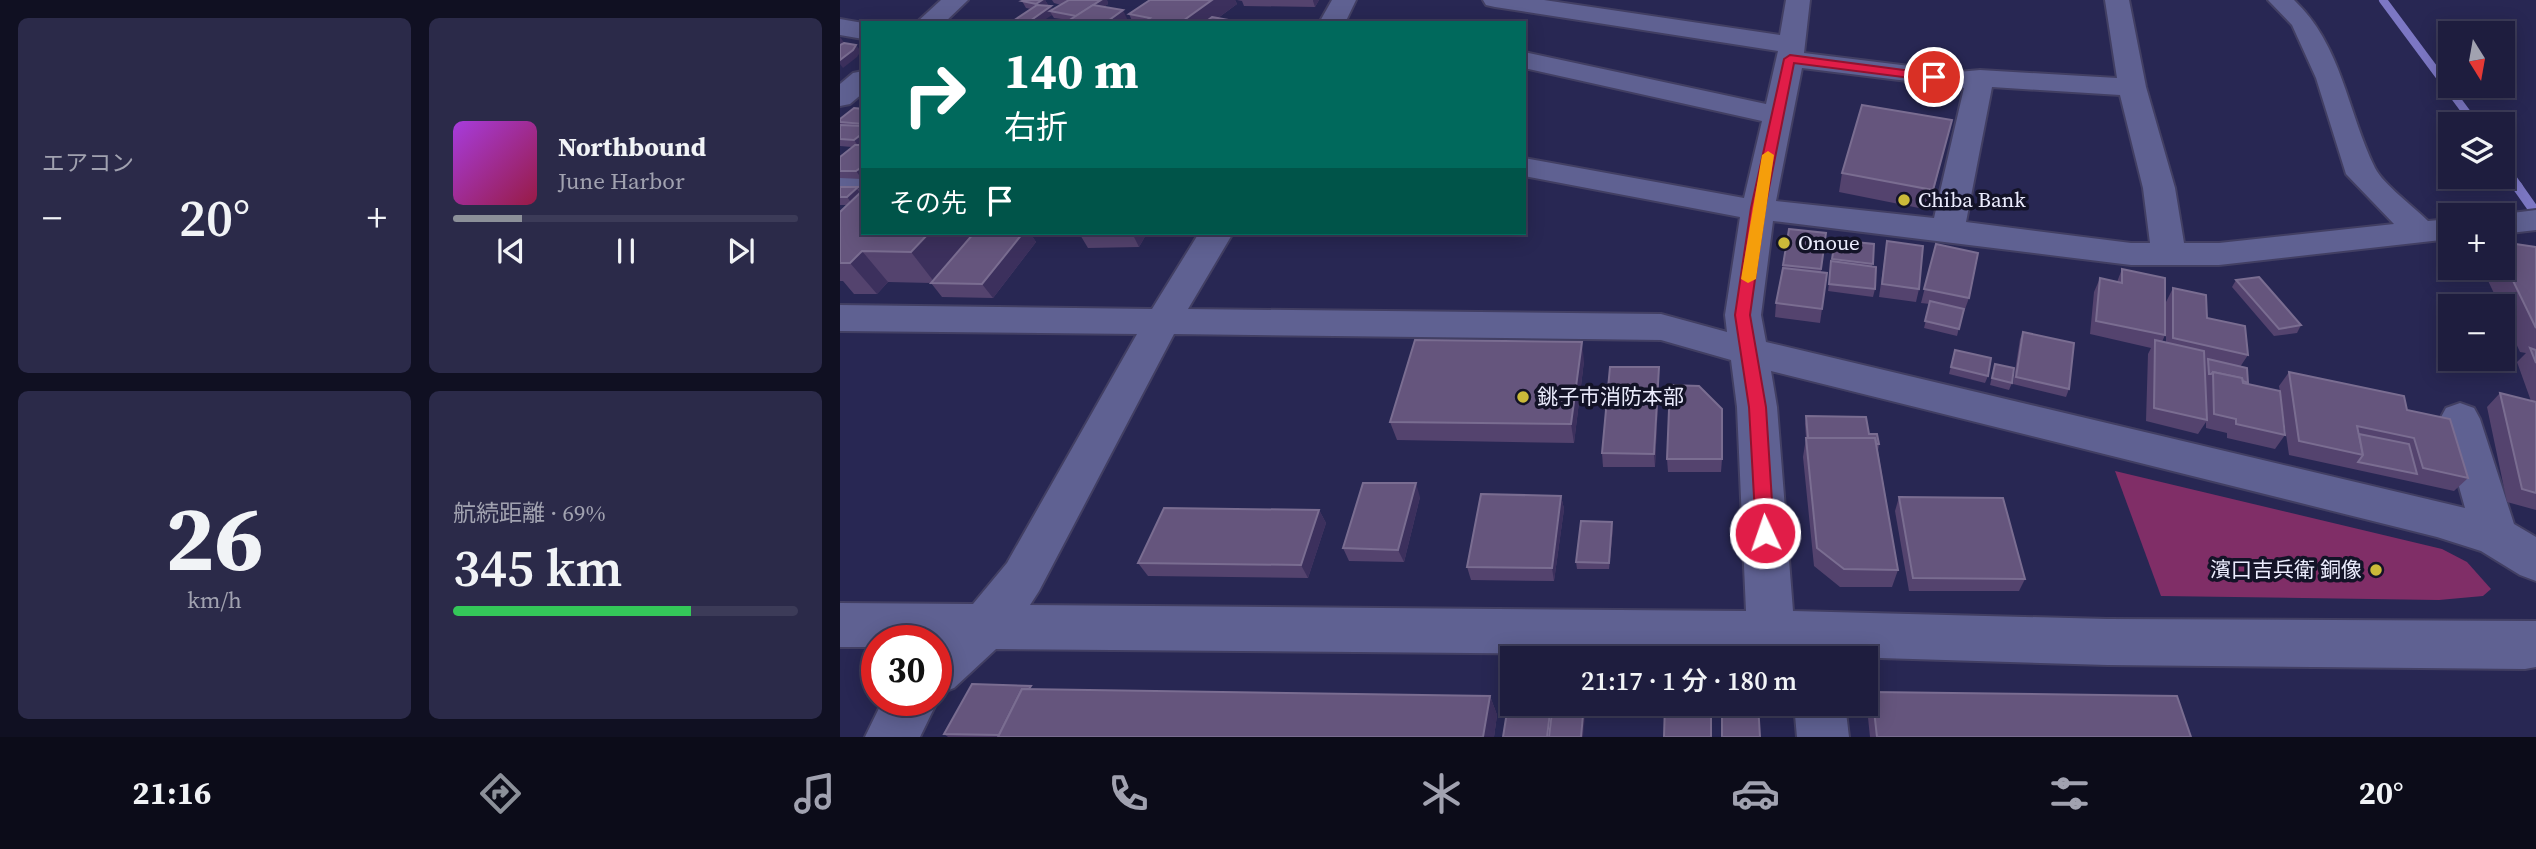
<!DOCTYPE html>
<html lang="ja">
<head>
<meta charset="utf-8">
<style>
	body { margin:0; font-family:"Source Serif 4","Noto Sans JP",serif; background:#2b2a49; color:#f1f3f6; height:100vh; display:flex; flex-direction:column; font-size:26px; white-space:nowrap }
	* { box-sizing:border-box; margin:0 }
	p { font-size:23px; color:#a1a2b0 }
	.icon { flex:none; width:38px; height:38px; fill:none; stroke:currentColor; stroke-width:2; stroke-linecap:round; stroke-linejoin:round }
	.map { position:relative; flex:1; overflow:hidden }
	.details { display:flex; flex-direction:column; gap:18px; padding:18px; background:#101022; width:840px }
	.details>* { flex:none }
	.banner { position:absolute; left:21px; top:21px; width:665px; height:214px; border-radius:0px; box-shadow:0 4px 18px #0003,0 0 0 2px #3c3b58; background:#00695c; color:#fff; overflow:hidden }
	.needle { width:46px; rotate:169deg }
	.tools { position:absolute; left:1598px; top:21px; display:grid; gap:14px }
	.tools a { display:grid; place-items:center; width:77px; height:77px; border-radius:0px; background:#1e1d3e; box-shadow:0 4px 18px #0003,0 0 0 2px #3c3b58; font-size:35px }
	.speed { position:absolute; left:21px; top:625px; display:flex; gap:14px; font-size:35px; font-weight:700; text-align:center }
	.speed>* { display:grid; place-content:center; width:91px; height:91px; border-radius:50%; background:#1e1d3e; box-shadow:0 4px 18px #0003,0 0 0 2px #3c3b58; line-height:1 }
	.speed .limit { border:10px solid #d22; background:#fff; color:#111 }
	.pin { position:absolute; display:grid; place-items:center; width:60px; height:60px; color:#fff; margin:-30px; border:4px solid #fff; border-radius:50%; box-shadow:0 2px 7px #0007 }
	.me { position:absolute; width:77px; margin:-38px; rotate:357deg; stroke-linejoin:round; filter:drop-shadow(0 0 5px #0008) }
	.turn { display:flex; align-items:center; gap:24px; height:147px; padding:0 28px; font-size:32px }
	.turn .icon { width:91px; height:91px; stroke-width:2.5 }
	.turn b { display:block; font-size:49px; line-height:60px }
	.then { display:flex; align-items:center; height:66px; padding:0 28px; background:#0003; gap:14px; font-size:26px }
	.big { font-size:52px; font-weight:600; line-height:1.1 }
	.details .tile { flex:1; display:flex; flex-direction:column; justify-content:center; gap:10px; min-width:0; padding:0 24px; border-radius:10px; background:#2b2a49 }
	.details .dial { align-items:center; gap:0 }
	.dial b { font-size:91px; line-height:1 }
	.song { display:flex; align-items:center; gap:21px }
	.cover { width:84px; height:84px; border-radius:10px; background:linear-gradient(135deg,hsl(280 70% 55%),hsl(340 70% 35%)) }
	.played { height:7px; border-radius:4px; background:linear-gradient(90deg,#8c9099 20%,#3c3b58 20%) }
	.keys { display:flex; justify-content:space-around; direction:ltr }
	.heat { display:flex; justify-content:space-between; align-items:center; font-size:38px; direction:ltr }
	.charge { height:10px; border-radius:5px; background:linear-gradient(90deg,#34c759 69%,#3c3b58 0) }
	.details .tiles { flex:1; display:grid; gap:18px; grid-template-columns:repeat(2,1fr) }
	.trip { position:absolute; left:660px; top:646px; width:378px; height:70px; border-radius:0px; background:#1e1d3e; box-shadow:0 4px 18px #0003,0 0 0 2px #3c3b58; font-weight:600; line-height:70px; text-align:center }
	.tab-bar { display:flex; height:112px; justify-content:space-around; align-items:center; background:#0c0c19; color:#a1a2b0 }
	.tab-bar .icon { width:49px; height:49px }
	.tab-bar .selected { color:#8c9099 }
	.tab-bar b { font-size:32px; color:#f1f3f6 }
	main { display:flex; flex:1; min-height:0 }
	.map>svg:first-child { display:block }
</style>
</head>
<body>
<main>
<section class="details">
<div class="tiles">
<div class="tile"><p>エアコン</p>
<div class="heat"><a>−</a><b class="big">20°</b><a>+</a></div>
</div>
<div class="tile">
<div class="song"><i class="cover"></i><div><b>Northbound</b><p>June Harbor</p></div></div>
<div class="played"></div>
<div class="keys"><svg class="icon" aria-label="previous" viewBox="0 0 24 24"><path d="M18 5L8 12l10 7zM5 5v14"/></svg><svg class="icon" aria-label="pause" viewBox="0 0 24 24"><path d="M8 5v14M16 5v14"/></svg><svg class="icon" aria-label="next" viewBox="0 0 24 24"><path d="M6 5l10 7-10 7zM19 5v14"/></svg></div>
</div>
<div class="tile dial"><b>26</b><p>km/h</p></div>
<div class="tile"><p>航続距離 · 69%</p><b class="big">345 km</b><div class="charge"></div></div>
</div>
</section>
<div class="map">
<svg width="1696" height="737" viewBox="0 0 1696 737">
	<rect width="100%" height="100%" fill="#282753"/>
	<path fill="#802e67" d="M1275,471l327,78 25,13 24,27 -8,7 -44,4 -278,-4z"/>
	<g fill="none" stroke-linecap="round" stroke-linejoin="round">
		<g stroke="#7c77c4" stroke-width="8">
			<path d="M1543,0l92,124"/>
			<path d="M1662,163l17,24"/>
		</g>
		<path stroke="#7c77c4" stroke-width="10" d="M1677,186l19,27"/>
		<defs>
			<g id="minor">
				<path d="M101,0h27l-24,23h-28z"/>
				<path d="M492,0h24l-11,23h-26z"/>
				<path d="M643,0h61l236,35 6,-35h24l-6,53 154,19 22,-2 137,8 -12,-78h24l17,87 29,101 9,55h35l175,-19 -48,-50 -30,-96 -24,-53 -24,-25h26c48,45 53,111 81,168 8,16 39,39 53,53l22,-2v20l-231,26h-88l-358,-44 -12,94 5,27 699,166 -25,-89 6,-11 14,-5 14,5 6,11 34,105 22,13v44l-16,-6 -39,-24 -44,-14 -666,-166 6,36 16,204 314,8 429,2v46l-11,2 -418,-4 -292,-9 -819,-7 -42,39 -18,7v-55h-59v7h-37v-44l133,1 34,-41 130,-229 -297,-3v-26l312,4 47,-76h34l-45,76 473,5 66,18 -2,-17 15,-98 -216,-41v-18l220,40 18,-77 -238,-53v-16l242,52 12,-53 -283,-44 -9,-2zM962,68l162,20 -30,130 -158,-17zM1152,87l128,8 23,93 7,55h-19l-165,-21zM334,334l487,6 70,20 6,47 9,204 -716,-6 9,-14z"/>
				<path d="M0,19l23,4v16l-23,-4z"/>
				<path d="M23,71v22l-13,11 -10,2v-22l13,-11z"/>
				<rect x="0" y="175" width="23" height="18"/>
				<path d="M1696,210v20l-34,4v-19h-6z"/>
				<path d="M96,697l2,3 -18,37h-55l18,-37h53z"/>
				<path d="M954,704h51l4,33h-52z"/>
			</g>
		</defs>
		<use href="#minor" stroke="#423f63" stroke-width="4"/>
		<use href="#minor" fill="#5f6192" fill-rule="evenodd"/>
	</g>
	<g fill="#54436e">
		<path d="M185,0h20l3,5 -1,1 6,4 8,-5 -7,-2 -2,-3h55l1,4 -5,3 -34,13 -15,-2 -2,-3 -42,8 21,-14 -5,-1 -4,-7z"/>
		<path d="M310,0h85l2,4 -19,14 11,2 59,3h-155l-4,-9z"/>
		<path d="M397,0h82l-4,7 -71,-1 -2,-5z"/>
		<path d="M23,109v69l-1,1 -22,-1v-22l12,-9 -12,-1v-27z"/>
		<path d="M1107,138l-18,72 -90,-18 3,-19z"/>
		<path d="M23,185v48h167l6,9 -43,56 -51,-1 -11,-14 -43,-1 -11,12h-23l-11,-13h-3v-69l8,-7h-8v-18h18v1z"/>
		<path d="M949,229l37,4 -5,39 6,1 -7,50 -45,-6 1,-14z"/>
		<path d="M239,233h68l-8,14 -51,1z"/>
		<path d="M995,240l39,4 -2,22 3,23 -2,8 -45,-6z"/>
		<path d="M1047,241l32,48 -3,13 -37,-5z"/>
		<path d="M1662,242l34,5v263l-29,-8 -20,-95 13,-14 31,8 -14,-39 9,-9 -6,-1 -18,-39v-7h-2l-18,-38h20z"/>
		<path d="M1096,244l33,54 -5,14h-1l-6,24 -33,-8 6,-24 -9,-1z"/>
		<path d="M1282,269l43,66 -3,7h4v-40l7,-14 75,67 -8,12 8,16 -1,1 38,51 -10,14 -48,-11v-5l-21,-5v-6l-8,12 -52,-13 2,-67 3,-6 -61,-14 4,-42 6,-14 17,4z"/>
		<path d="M1396,280l65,45 -4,8 -23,3 -42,-49z"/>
		<path d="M1183,332l46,57 -3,8 -53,-13 7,-45z"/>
		<path d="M1115,350l33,26 -3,7 -36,-9z"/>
		<path d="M744,361l-10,82 -177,-3 -7,-18z"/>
		<path d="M1155,364l17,19 -3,7 -19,-5z"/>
		<path d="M819,367v14l-4,86h-52l-1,-14z"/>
		<path d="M1449,372l118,38 61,68 -14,13 -165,-36 -10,-69z"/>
		<path d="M966,416l63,18 10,10 -1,7 20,119 -6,17h-52l-26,-21 -11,-109 3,-19 -1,-14z"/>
		<path d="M827,459h55l-1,13h-53z"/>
		<path d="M721,496l3,13 -10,72 -83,-1 -4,-13z"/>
		<path d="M580,497l-16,65 -55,-1 -6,-13z"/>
		<path d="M1059,497l126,82 -6,12h-110l-14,-80z"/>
		<path d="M479,510l7,13 -18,55 -160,-2 -10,-13z"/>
		<path d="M773,528l-4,41h-32l-1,-7z"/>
		<path d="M195,689l455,7 7,19 -3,22h-546l-4,-3z"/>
		<path d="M1032,692l319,45h-321l-3,-29z"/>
	</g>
	<g fill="#3c305d">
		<path d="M202,0h3l3,5 -9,5 -3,-6z"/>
		<path d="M261,0h6l1,4 -28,18 -4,-6z"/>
		<path d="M372,0h23l2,4 -26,19h-31z"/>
		<path d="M473,0h6l-4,7 -2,-6z"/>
		<path d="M211,6l3,6 -4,-1 2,4 -12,8h-13z"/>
		<path d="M283,10l6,13h-24z"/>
		<path d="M0,37l9,12 -9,4z"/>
		<path d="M16,45l5,6 -4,6 -14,11 -3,-4v-4z"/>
		<path d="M23,133v7l-3,-1 3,3v3l-4,2 -5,-7z"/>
		<path d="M23,166v5h-2l2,2 -1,6 -6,-8z"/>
		<path d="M18,187l1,2h-2l5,6 -9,10 -6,-8z"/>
		<path d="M89,233h50l-44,50 -24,-31z"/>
		<path d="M173,233h17l6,9 -43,56 -11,-14z"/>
		<path d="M292,233h15l-8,14z"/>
		<path d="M22,251l26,31 -11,12 -27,-31z"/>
		<path d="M742,342l2,19 -10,82 -3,-19z"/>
		<path d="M819,367v14l-4,86 -1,-13z"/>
		<path d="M576,483l4,14 -16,65 -6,-12z"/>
		<path d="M721,496l3,13 -10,72 -2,-13z"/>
		<path d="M479,510l7,13 -18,55 -7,-13z"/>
		<path d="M772,522l1,6 -4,41v-6z"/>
		<path d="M650,696l7,19 -3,22h-11z"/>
		<path d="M711,704h3l-3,33h-4z"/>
		<path d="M744,704l2,2 -3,31h-2z"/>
	</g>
	<g fill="#65557d" stroke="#7a6d91" stroke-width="2">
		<path d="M185,0h17l-6,4 -14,-3z"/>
		<path d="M229,0h32l-25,16 -26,-5z"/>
		<path d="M310,0h62l-32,23h-37l7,-5 -21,-4z"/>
		<path d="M197,5l14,1 -24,17h-17z"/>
		<path d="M253,5l30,5 -18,13h-40z"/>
		<path d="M372,17l17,3 -4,3h-21z"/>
		<path d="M389,20h58l-2,3h-60z"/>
		<path d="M195,21l12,2h-15z"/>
		<path d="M4,43l12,2 -3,5 -13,10v-15z"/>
		<path d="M1022,105l90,15 -19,70 -91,-17z"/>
		<path d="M14,108l9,1v15l-23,-2v-3z"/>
		<path d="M0,125l23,1v7l-9,7 -14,-1z"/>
		<path d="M15,145h8v21l-7,5h-16v-14z"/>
		<path d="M0,187h18l-11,10h-7z"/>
		<path d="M23,190v43h66l-18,19 -49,-1 -12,12h-10v-51z"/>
		<path d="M949,229l37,4 -5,36 -38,-4z"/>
		<path d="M134,233h49l-41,51 -51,-1z"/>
		<path d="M995,240l39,4 -1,20 -41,-5z"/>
		<path d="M1047,241l36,5 -4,43 -37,-5z"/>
		<path d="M1662,242l34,5v81l-34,-70z"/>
		<path d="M1096,244l42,9 -9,45 -45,-9z"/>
		<path d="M991,261l45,6 -1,22 -46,-5z"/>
		<path d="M943,268l44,5 -5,36 -46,-6z"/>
		<path d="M1282,269l43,9v57l-69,-14 4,-43 22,5z"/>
		<path d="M1419,277l42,48 -22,4 -43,-49z"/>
		<path d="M1333,288l33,7 1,23 38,8 3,29 -75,-17z"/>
		<path d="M1090,301l34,8 -5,20 -34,-8z"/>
		<path d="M1183,332l51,11 -5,46 -53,-12z"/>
		<path d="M575,340l167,2 -11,82 -181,-2z"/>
		<path d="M1315,340l49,11 3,69 -53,-12z"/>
		<path d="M1690,348l6,2v13z"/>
		<path d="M1115,350l36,8 -3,18 -37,-9z"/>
		<path d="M1368,359l39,9 1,15 -5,-2 -1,-3 -29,-6 -2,2h-2z"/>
		<path d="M1155,364l19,4 -2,15 -20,-5z"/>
		<path d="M770,367h49l-5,87 -52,-1z"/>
		<path d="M1373,372l29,6 1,5 37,8 5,44 -49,-11v-5l-22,-5z"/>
		<path d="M1449,372l115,24 3,14 43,9 18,59 -45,-10 -9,-30 -57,-12 6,29 -64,-14z"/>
		<path d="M830,385l29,1 23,23v50h-55z"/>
		<path d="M1660,393l36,9v91l-14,-4z"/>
		<path d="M966,416l60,1 3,17h8l2,10h-3l-1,-6h-67z"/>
		<path d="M1519,434l50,10 8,30 -59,-12 5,-7z"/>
		<path d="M966,438h69l23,132 -54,-1 -27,-21z"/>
		<path d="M523,483h53l-18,67 -55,-2z"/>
		<path d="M641,494l80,2 -9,72 -85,-1z"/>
		<path d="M1059,497l104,1 22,81 -112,-1z"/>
		<path d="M324,508l155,2 -18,55 -163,-2z"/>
		<path d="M741,521l31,1 -3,41 -33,-1z"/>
		<path d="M132,684l59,2 -2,3h-7l-23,46 -55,-1z"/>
		<path d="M182,689l468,7 -7,41h-485z"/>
		<path d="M1032,692l305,4 14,41h-314z"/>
		<path d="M670,693h2v11h39l-4,33h-44z"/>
		<path d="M713,704h31l-3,33h-32z"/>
		<path d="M825,704h46v33h-47z"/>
		<path d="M882,704h36l2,33h-38z"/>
	</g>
	<path fill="#e11d48" stroke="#92132f" stroke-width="2" d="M950,55l144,19 6,3 -6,4 -140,-18 -29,145 -15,107 16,92 8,126 -2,6 -7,2 -6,-2 -3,-6 -7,-126 -14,-92 16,-107 33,-149z"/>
	<path fill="#f59e0b" d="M928,151l6,4 -18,124 -8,4 -7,-4 21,-124z"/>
	<g fill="#cbba39" stroke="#131327" stroke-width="2.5">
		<circle cx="1064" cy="200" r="7"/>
		<circle cx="944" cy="243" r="7"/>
		<circle cx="683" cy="397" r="7"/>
		<circle cx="1536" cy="570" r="7"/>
	</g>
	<g text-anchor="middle" stroke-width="7" stroke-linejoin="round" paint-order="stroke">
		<g font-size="21" fill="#ebecfd" stroke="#131327" text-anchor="start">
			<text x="1078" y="207">Chiba Bank</text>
			<text x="958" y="250">Onoue</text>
			<text x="697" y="404">銚子市消防本部</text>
			<text x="1522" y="577" text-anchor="end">濱口吉兵衛 銅像</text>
		</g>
	</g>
</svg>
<div class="tools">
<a><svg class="needle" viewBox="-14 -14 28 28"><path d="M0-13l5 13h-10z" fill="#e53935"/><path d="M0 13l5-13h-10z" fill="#a1a2b0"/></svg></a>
<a><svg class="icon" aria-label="layers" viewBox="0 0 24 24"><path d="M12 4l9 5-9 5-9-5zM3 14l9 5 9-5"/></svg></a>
<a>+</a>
<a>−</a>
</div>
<div class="speed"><div class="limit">30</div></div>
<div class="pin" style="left:1094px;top:77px;background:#d93025"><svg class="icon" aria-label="arrive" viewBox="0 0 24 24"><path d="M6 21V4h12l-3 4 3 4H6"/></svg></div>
<svg class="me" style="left:925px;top:533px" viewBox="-20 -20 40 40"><circle r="17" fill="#e11d48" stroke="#fff" stroke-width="3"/><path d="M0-11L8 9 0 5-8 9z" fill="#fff"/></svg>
<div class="trip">21:17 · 1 分 · 180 m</div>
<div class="banner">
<div class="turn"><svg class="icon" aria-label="right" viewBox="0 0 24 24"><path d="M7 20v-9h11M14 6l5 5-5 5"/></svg><div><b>140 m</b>右折</div></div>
<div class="then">その先<svg class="icon" aria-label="arrive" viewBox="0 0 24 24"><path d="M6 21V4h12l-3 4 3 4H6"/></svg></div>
</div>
</div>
</main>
<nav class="tab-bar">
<b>21:16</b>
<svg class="icon selected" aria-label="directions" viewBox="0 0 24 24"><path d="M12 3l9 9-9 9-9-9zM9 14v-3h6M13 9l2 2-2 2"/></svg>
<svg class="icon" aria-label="music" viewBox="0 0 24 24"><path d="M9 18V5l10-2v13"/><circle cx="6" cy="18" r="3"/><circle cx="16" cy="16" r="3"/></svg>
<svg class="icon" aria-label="phone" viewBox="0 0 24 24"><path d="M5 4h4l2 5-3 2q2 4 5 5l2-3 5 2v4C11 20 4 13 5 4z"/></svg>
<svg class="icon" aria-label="climate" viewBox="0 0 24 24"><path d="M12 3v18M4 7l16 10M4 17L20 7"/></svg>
<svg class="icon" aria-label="car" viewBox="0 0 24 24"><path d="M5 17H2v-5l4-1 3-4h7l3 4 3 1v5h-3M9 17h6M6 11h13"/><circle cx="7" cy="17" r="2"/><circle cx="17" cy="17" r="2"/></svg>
<svg class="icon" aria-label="filters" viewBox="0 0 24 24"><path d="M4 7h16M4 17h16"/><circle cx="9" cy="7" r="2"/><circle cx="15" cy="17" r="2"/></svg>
<b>20°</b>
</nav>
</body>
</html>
